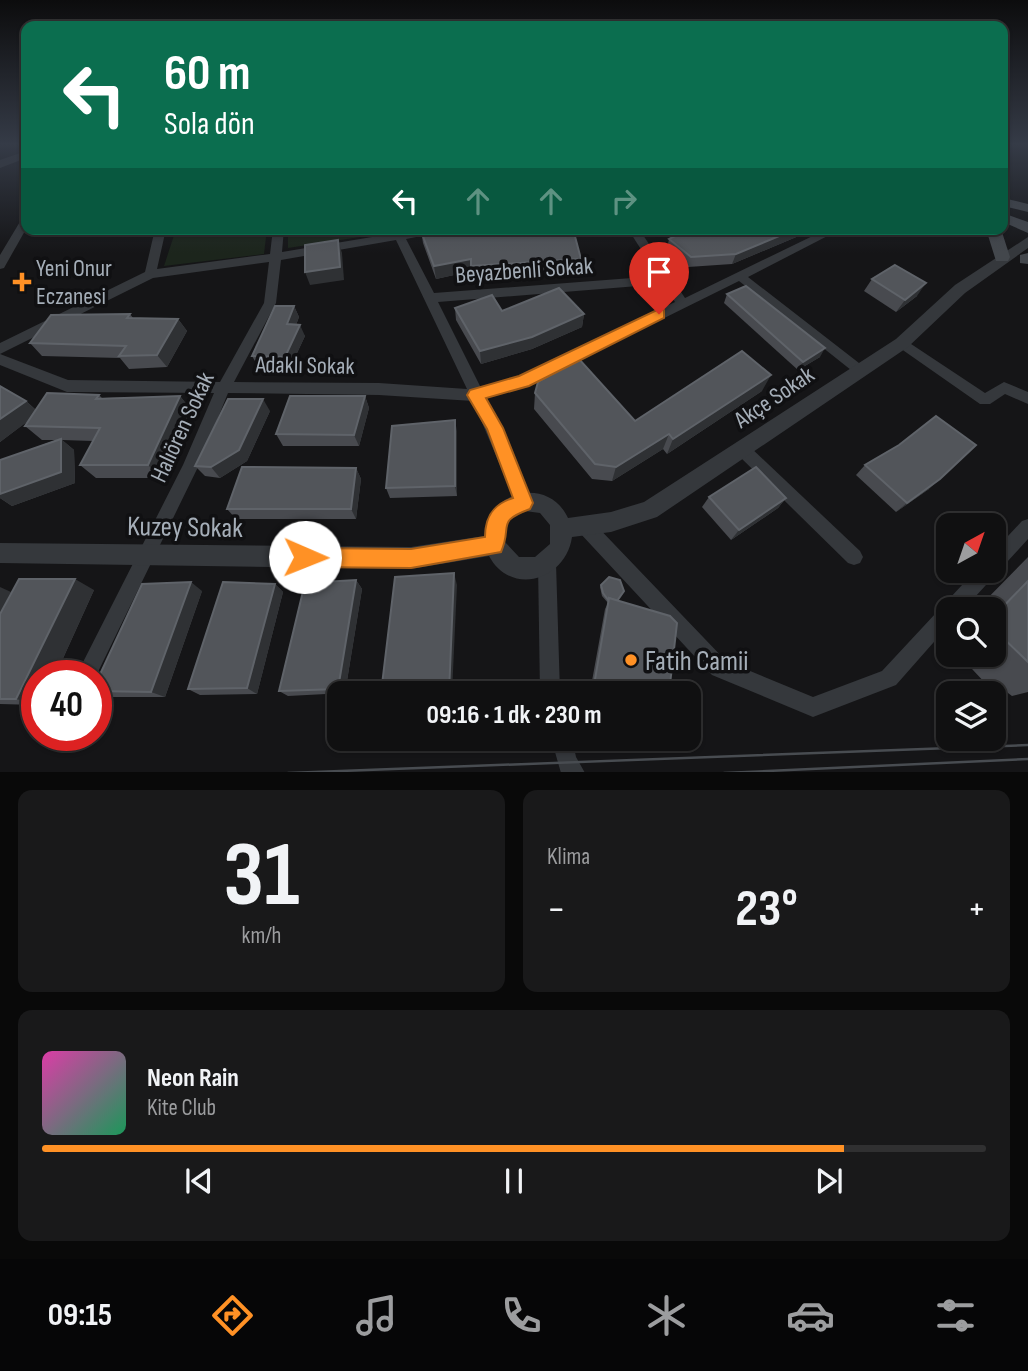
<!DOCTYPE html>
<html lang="tr">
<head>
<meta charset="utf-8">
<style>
	body { margin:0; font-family:"Sofia Sans Condensed",sans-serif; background:#19191a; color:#f1f3f6; height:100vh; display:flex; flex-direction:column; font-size:26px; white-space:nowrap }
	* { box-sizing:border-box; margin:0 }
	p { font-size:23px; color:#9c9d9f }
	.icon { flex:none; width:38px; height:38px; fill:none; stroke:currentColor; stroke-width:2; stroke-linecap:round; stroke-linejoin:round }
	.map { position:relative; height:772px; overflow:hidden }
	.panel { display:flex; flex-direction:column; gap:18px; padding:18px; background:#090909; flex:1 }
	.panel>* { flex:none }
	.banner { position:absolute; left:21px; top:21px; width:987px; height:214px; border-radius:14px; box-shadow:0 2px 5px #0004,0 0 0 2px #303031; background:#0b6e4f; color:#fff; overflow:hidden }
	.needle { width:46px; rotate:40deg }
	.buttons { position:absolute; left:936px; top:513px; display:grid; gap:14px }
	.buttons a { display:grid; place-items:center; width:70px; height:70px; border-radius:14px; background:#101011; box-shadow:0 2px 5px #0004,0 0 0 2px #303031; font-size:35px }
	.speed { position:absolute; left:21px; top:660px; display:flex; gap:14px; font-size:35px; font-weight:700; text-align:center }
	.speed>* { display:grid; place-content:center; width:91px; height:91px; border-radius:50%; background:#101011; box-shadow:0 2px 5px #0004,0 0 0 2px #303031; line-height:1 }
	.speed .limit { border:10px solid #d22; background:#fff; color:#111 }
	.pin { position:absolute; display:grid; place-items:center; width:60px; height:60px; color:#fff; margin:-72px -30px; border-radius:50% 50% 50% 0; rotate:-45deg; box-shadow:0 0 7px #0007 }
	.pin .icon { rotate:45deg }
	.me { position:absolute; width:77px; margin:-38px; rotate:91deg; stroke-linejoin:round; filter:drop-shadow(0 0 5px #0008) }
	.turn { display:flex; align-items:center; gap:24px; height:147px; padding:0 28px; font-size:32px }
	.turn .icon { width:91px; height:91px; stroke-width:2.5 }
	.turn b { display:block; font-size:49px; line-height:60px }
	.lanes { display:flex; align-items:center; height:66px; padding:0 28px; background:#0003; justify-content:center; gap:35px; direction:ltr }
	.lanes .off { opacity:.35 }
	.big { font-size:52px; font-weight:700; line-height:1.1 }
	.panel .widget { flex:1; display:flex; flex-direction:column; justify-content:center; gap:10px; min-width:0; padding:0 24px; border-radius:14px; background:#19191a }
	.panel .dial { align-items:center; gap:0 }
	.dial b { font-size:91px; line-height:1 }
	.song { display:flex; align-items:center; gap:21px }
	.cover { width:84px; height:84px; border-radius:10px; background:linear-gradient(135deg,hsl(320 70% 55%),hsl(150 70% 35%)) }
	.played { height:7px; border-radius:4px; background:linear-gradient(90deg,#ff9125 85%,#303031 85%) }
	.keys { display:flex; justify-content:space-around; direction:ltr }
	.heat { display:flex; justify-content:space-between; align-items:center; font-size:38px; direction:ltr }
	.panel .tiles { flex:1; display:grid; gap:18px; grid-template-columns:1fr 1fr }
	.widget:last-child { grid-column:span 2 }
	.trip { position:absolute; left:327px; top:681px; width:374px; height:70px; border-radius:14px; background:#101011; box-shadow:0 2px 5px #0004,0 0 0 2px #303031; font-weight:700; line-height:70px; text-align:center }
	.tab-bar { display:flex; height:112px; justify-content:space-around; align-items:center; background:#060607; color:#9c9d9f }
	.tab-bar .icon { width:49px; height:49px }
	.tab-bar .selected { color:#ff9125 }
	.tab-bar b { font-size:32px; color:#f1f3f6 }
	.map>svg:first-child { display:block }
</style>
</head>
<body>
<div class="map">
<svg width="1028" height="773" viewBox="0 0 1028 773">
	<rect width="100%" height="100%" fill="#151517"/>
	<g fill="#1c251c">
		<path d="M176,229h91l-3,25 -100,12z"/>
		<path d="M288,229h78l1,7 -79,12z"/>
	</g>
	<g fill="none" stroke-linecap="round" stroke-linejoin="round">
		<g fill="#35383c" fill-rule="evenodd">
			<path d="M26,217v12l-22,39 -4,1v-14l21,-35z"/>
			<path d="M155,229h11l-9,40 113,-15 3,-25h11l-2,23 138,-23h27l-5,3 -36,7 28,54 224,-17 -30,-47h11l46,69 142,-69h14l-93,48 120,93 -7,5 -5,-1 -117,-93 -210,104 -43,13 46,105 -2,5 -6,2 -6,-2 -45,-107 -94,-6 -151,-2 -30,74 -102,209h-20l107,-211 31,-72 -147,-1 -67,-27v-22l145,-71zM396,240l71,149 -88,-6 -145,-1 42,-79 5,-43zM269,262l-5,41 -44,79 -152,-2 -68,-26 153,-76zM663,284l12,18 -155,75 -39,11 -43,-86z"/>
			<path d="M902,338l83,55 19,-11 24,10v12l-23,-10 -15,10h-10l-83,-58 -2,-3 2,-3z"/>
			<path d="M743,443l5,2 112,106 3,6 -3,6 -6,2 -6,-2 -110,-108 -3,-5 3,-5z"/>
			<path d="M585,518l6,2 135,141 87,36 69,-26 94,-101h18v-19l28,-30 6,-2v20l-64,70h-16v17l-52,59 -83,32 -101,-42 -133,-143 -2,-6 2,-6z"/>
			<path d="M547,554l6,3 3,6 4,130h-20l-2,-130 3,-6z"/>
			<path d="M551,738h21l4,19 9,16h-24z"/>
		</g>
		<g fill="#35383c" fill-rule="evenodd">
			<path d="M26,151v7l-26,10v-8z"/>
			<path d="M1028,237v11l-63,45 -57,54 -251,170 -46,15 -39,5c-6,43 -61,60 -83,19l-78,13 -411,-6v-20l411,4 73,-11c2,-45 64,-61 84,-18l43,-6 33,-10 252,-163 59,-54zM525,511l15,2 10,12v19l-15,13h-16l-14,-15c-1,-15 4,-28 20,-31z"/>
		</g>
		<g fill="#43474c" fill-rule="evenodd">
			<path d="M1003,198l25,6v8l-25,-6z"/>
			<path d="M1003,213l25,9v11l-25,-11z"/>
			<path d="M986,229h15l9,28 -2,4h-12z"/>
			<path d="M1028,253v11l-8,-1v-8z"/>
		</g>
		<g stroke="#484c51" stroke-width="2.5">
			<path d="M288,773l740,-28"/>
			<path d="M724,773l304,-14"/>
		</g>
	</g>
	<g fill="#484a4f">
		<path d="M699,229h105l-3,6 -69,29 -44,3 -21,-18 2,-10z"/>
		<path d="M919,229h28l-14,8z"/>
		<path d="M421,231l154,3 6,25 -1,12 -108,7v-7l-36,8 -13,-36z"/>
		<path d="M872,279l45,17 -21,16 -32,-21z"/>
		<path d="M727,294l93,63 -22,13 -74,-67z"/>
		<path d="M294,306l5,11 -3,8 9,11 -15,32 -32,-2 -6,-10z"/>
		<path d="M455,308l47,3 82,3 -2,13 -50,22 -51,15 -25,-44z"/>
		<path d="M130,314l3,4 45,1 9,12 -20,36 -38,2 -9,-11 -78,-2 -12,-13z"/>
		<path d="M0,386l26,15 10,9 63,-15 3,3 78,-2 11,14 -30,68h-65l-16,-13 13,-24 -31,-1 12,10 1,33 -63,23 -12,-8v-38l56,-20h-14l-17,-14 4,-6 -29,22z"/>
		<path d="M762,391l-95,63 -4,-5 -51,32 -20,-2 -58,-70 1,-16 100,28z"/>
		<path d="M365,396l4,12 -10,38h-76l-7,-12z"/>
		<path d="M270,411l-23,50 -27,17 -15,-2 -10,-10z"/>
		<path d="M457,431v65l-67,2 -4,-10z"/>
		<path d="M899,445l30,44 -33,23 -40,-37 9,-10z"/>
		<path d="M356,468l5,11 -5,40h-120l-9,-10z"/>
		<path d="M709,497l77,1 -8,10 -47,32 -29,-33z"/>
		<path d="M1028,557v135l-16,4 -16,-12 -9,1 -29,-31h36v-45h-17z"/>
		<path d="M356,580l6,9 -17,104 -57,3 -9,-5z"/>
		<path d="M275,584l8,8 -26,102 -57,1 -12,-6z"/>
		<path d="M601,585l17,16 51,92 -79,-1 15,-83 3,-6 -6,-7 -2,-9z"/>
		<path d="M94,590l-39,86h-18v29l-37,-1v-90z"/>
		<path d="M202,591l-37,106h-56l-13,-4v-10z"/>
	</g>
	<g fill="#2f3134">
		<path d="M571,229h22l-23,6z"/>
		<path d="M796,229h8l-3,6 -69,29 4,-10z"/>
		<path d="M939,229h8l-14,8z"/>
		<path d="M338,240l4,13 2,27 -34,5 -5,-13z"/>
		<path d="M471,259l1,12 -36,8 -2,-13z"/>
		<path d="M926,283l-9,13 -21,16 9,-12z"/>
		<path d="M294,306l5,11 -7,18 -5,-11z"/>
		<path d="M584,314l-2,13 -50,22 -51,15 -1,-13z"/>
		<path d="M178,319l9,12 -20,36 -10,-12z"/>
		<path d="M300,325l5,11 -15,32 -5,-11z"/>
		<path d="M825,348l-5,9 -22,13 5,-8z"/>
		<path d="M771,375l-9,16 -95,63 6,-15z"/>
		<path d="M180,396l11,14 -30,68 -13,-13z"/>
		<path d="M365,396l4,12 -10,38 -5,-11z"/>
		<path d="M263,399l7,12 -23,50 -27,17 -9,-11z"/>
		<path d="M26,401l13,12 -39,29v-23z"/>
		<path d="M455,420l2,11v65l-2,-10z"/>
		<path d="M669,434l-6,15 -51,32 4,-14z"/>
		<path d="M61,439l13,11 1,33 -63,23 -12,-8v-4z"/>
		<path d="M356,468l5,11 -5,40 -5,-10z"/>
		<path d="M940,479l-11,10 -33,23 11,-9z"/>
		<path d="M786,498l-8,10 -47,32 8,-10z"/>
		<path d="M454,573l3,12 -5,108h-3z"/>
		<path d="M75,579l19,11 -39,86h-18v28l-21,-5z"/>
		<path d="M356,580l6,9 -17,104h-1l-6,-4z"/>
		<path d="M191,582l11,9 -37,106 -14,-5z"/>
		<path d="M275,584l8,8 -26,102 -10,-6z"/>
		<path d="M0,587l11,5 -11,21z"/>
	</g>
	<g fill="#52555a" stroke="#5f6369" stroke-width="2">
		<path d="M431,229h142l8,30 -110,7v-7l-37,7 -13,-35z"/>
		<path d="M689,229l3,3 7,-3h97l-60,25 -45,3 -22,-18z"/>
		<path d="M338,240l2,27 -35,5v-27z"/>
		<path d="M895,265l31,18 -21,17 -33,-21z"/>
		<path d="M746,286l79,62 -22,14 -76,-68z"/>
		<path d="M559,288l25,26 -52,23 -52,14 -25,-43 37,-13 10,16z"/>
		<path d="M275,306h19l-7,18 13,1 -15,32 -33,-1z"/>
		<path d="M130,314l-3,4 51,1 -21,36 -38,1 7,-10 -96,-3 21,-28z"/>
		<path d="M742,351l29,24 -98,64 -4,-5 -53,33 -21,-3 -60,-71 3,-11 41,-23 56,62z"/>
		<path d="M0,386l26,15 -26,18z"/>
		<path d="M47,393l52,2 -3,4 84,-3 -32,69h-68l20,-37 -75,-2z"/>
		<path d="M290,396h75l-11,39 -78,-1z"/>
		<path d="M228,399h35l-24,51 -28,17 -16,-1z"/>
		<path d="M936,416l40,29 -36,34 -33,24 -42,-38 34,-20z"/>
		<path d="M455,420v66l-69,2 6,-62z"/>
		<path d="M61,439v33l-61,22v-34z"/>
		<path d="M242,467l114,1 -5,41h-124z"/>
		<path d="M756,467l30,31 -47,32 -30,-33z"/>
		<path d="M454,573l-5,120h-68l14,-116z"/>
		<path d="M609,577l11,3 4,11 -7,10 -8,-3v3l-6,-8 -2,-8z"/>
		<path d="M19,579h56l-59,120h-16v-85z"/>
		<path d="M356,580l-18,109 -59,2 26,-108z"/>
		<path d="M1028,581v81l-34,-33v-13z"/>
		<path d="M191,582l-40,110 -55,-1v-8l46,-99z"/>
		<path d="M223,582l52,2 -28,104 -59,1z"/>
		<path d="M609,598l61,18 7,7 -8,70h-51l-24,-8z"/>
	</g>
	<linearGradient id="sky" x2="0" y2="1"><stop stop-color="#0c0c0d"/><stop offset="0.57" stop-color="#353b47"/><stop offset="1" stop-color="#353b47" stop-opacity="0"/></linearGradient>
	<rect width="1028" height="253" fill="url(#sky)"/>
	<path fill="#ff9125" stroke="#a65e18" stroke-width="2" d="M659,309l5,1v8l-135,68 -43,12 17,30 30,75 -3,6c-35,13 -17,16 -29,43l-90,16 -106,-1 -7,-3 -3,-7 3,-7 7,-2 106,1 74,-12c0,-20 8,-33 28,-39l-26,-69 -20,-34 3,-5 49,-14z"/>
	<g fill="#ff9125" stroke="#101012" stroke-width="2.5">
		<path d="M18.5 271.5h7v7h7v7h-7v7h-7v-7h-7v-7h7z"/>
		<circle cx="631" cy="660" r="7"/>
	</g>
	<g text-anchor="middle" stroke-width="7" stroke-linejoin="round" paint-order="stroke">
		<g font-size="24" fill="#a5aeb8" stroke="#101012" text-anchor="start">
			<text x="36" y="276">Yeni Onur<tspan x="36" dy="28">Eczanesi</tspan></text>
		</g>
		<g font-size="24" fill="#a5aeb8" stroke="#101012">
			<text transform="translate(524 270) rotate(-4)" y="8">Beyazbenli Sokak</text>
			<text transform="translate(305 365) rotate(1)" y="8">Adaklı Sokak</text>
			<text transform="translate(774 397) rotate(-34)" y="8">Akçe Sokak</text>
			<text transform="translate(182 427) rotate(-65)" y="8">Halıören Sokak</text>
		</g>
		<g font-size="28" fill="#a5aeb8" stroke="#101012">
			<text transform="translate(185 526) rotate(1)" y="10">Kuzey Sokak</text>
		</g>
		<g font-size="28" fill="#a5aeb8" stroke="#101012" text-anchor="start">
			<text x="645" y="670">Fatih Camii</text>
		</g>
	</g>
</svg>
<div class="buttons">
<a><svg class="needle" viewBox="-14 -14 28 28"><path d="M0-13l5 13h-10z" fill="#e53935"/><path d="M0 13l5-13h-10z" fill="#9c9d9f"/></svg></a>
<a><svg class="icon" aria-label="search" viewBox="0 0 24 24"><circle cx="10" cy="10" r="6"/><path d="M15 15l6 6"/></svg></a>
<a><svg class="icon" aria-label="layers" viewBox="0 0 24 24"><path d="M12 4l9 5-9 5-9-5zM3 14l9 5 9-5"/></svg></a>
</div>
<div class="speed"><div class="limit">40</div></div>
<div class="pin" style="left:659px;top:314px;background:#d93025"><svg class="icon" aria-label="arrive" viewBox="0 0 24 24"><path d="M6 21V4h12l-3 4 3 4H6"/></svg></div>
<svg class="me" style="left:305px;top:557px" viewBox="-20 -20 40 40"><circle r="19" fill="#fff"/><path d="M0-13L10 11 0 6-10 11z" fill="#ff9125"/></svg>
<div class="trip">09:16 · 1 dk · 230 m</div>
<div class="banner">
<div class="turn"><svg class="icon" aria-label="left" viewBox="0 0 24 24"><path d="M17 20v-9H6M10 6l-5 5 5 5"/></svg><div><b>60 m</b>Sola dön</div></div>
<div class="lanes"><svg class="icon" aria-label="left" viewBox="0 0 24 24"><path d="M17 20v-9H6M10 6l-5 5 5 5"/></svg><svg class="icon off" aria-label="ahead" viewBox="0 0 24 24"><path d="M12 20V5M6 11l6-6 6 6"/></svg><svg class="icon off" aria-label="ahead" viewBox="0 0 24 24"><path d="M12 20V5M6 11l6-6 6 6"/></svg><svg class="icon off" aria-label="right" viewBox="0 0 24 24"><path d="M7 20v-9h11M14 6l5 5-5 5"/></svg></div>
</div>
</div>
<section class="panel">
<div class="tiles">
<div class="widget dial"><b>31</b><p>km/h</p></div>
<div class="widget"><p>Klima</p>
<div class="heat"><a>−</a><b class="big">23°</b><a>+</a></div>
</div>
<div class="widget">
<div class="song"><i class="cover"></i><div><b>Neon Rain</b><p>Kite Club</p></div></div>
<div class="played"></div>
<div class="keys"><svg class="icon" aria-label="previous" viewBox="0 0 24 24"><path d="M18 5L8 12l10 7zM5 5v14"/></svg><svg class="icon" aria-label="pause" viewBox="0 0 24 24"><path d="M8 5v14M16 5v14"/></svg><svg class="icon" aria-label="next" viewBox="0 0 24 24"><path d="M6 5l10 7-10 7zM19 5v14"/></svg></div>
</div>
</div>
</section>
<nav class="tab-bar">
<b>09:15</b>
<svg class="icon selected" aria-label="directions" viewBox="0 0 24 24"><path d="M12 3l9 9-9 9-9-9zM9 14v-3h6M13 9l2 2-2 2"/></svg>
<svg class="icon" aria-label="music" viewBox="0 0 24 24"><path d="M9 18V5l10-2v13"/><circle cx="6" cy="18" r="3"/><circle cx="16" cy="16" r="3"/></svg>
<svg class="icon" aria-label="phone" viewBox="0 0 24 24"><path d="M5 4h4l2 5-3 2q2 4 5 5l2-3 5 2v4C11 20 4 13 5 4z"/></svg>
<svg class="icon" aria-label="climate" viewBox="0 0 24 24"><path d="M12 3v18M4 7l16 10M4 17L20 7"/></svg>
<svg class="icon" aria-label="car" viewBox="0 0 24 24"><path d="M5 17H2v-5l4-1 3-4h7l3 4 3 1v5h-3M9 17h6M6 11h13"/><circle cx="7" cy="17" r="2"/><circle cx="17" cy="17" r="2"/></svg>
<svg class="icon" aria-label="filters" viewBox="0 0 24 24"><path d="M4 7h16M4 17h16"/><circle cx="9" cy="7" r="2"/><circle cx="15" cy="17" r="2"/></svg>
</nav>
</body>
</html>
